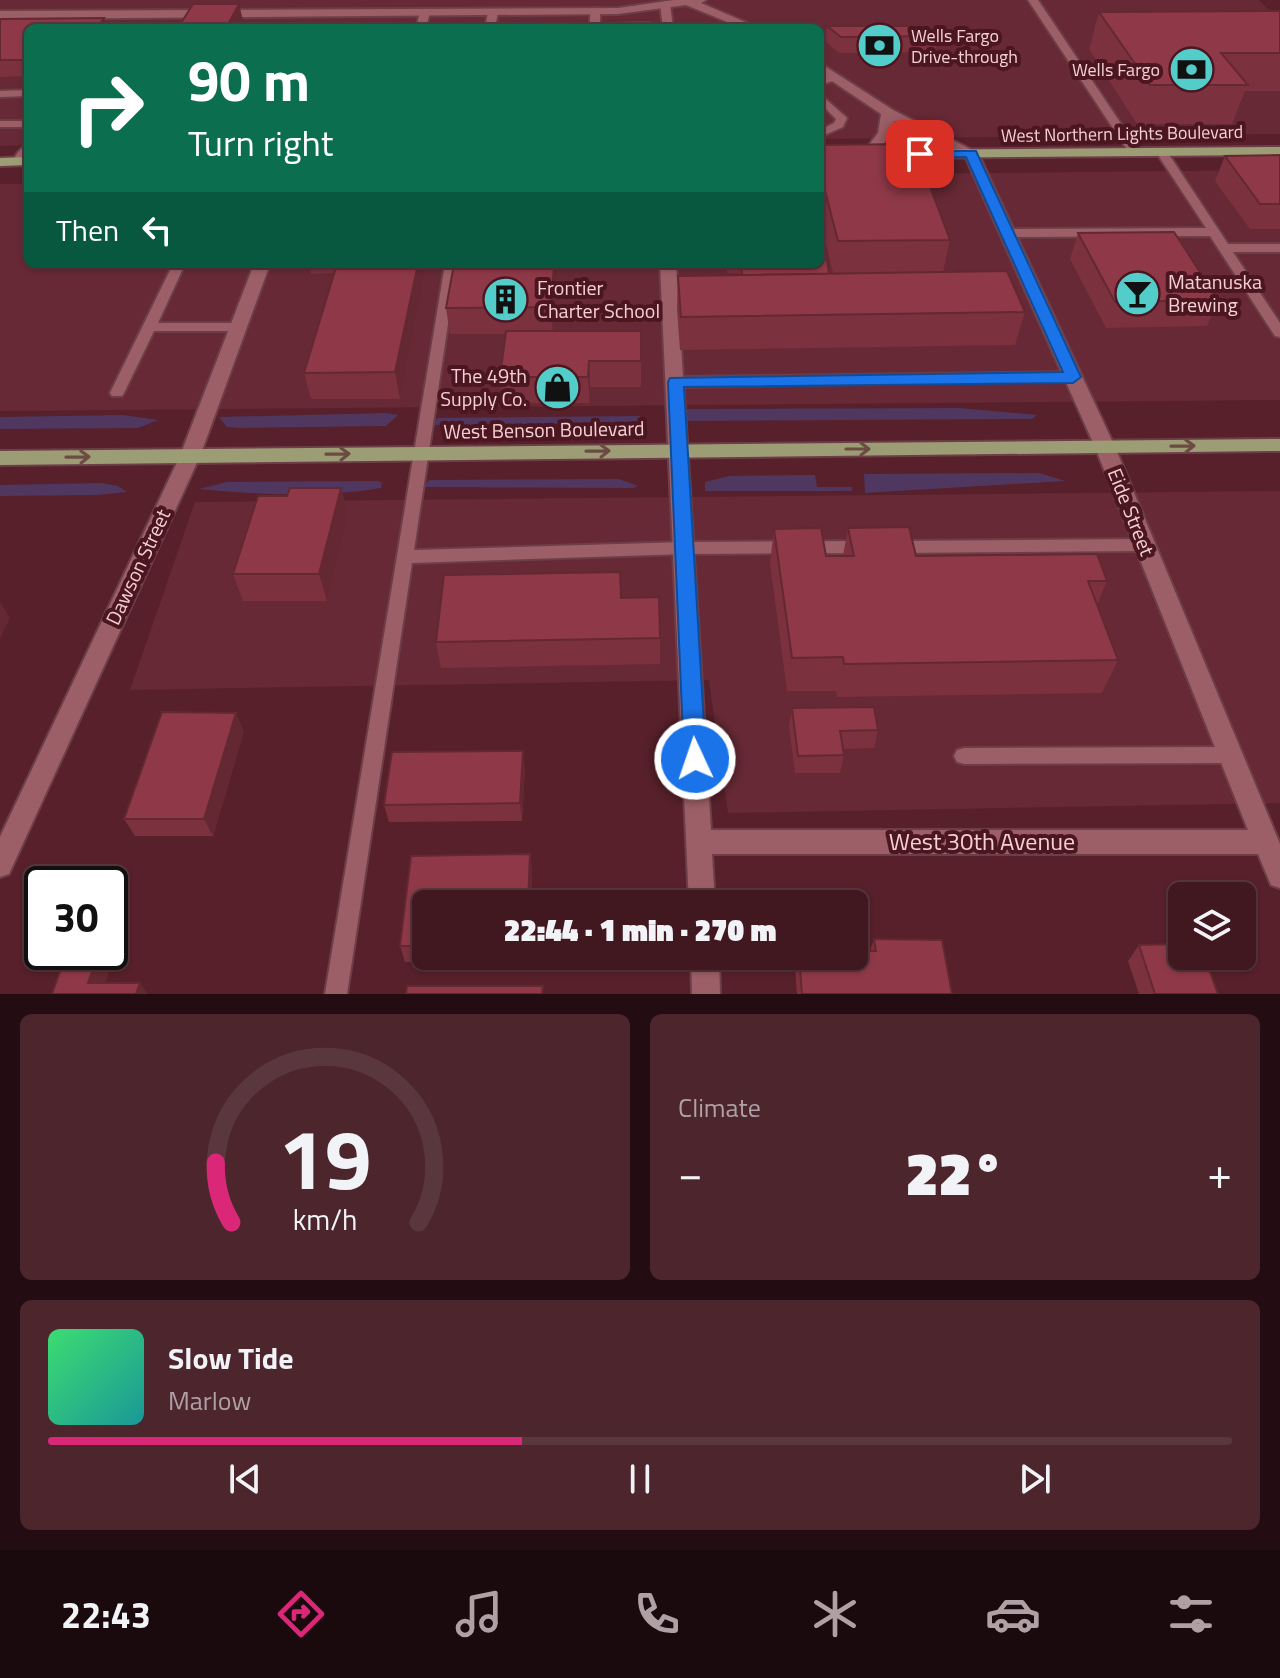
<!DOCTYPE html>
<html lang="en">
<head>
<meta charset="utf-8">
<style>
	body { margin:0; font-family:"Titillium Web",sans-serif; background:#4c252d; color:#f1f3f6; height:100vh; display:flex; flex-direction:column; font-size:30px; white-space:nowrap }
	* { box-sizing:border-box; margin:0 }
	p { font-size:26px; color:#aea0a5 }
	.icon { flex:none; width:44px; height:44px; fill:none; stroke:currentColor; stroke-width:2; stroke-linecap:round; stroke-linejoin:round }
	.map { position:relative; height:994px; overflow:hidden }
	.panel { display:flex; flex-direction:column; gap:20px; padding:20px; background:#240d12; flex:1 }
	.panel>* { flex:none }
	.hud { position:absolute; left:24px; top:24px; width:800px; height:244px; border-radius:12px; box-shadow:0 2px 6px #0004,0 0 0 2px #5a373e; background:#0b6e4f; color:#fff; overflow:hidden }
	.controls { position:absolute; left:1168px; top:882px; display:grid; gap:16px }
	.controls a { display:grid; place-items:center; width:88px; height:88px; border-radius:12px; background:#411820; box-shadow:0 2px 6px #0004,0 0 0 2px #5a373e; font-size:40px }
	.speed { position:absolute; left:24px; top:866px; display:flex; gap:16px; font-size:40px; font-weight:700; text-align:center }
	.speed>* { display:grid; place-content:center; width:104px; height:104px; border-radius:50%; background:#411820; box-shadow:0 2px 6px #0004,0 0 0 2px #5a373e; line-height:1 }
	.speed .limit { border:4px solid #111; border-radius:12px; background:#fff; color:#111 }
	.pin { position:absolute; display:grid; place-items:center; width:68px; height:68px; color:#fff; margin:-34px; border-radius:16px; box-shadow:0 4px 12px #0006 }
	.me { position:absolute; width:88px; margin:-44px; rotate:357deg; stroke-linejoin:round; filter:drop-shadow(0 0 6px #0008) }
	.turn { display:flex; align-items:center; gap:28px; height:168px; padding:0 32px; font-size:36px }
	.turn .icon { width:104px; height:104px; stroke-width:2.5 }
	.turn b { display:block; font-size:56px; line-height:68px }
	.then { display:flex; align-items:center; height:76px; padding:0 32px; background:#0003; gap:16px; font-size:30px }
	.big { font-size:60px; font-weight:800; line-height:1.1 }
	.panel .card { flex:1; display:flex; flex-direction:column; justify-content:center; gap:12px; min-width:0; padding:0 28px; border-radius:12px; background:#4c252d }
	.panel .dial { align-items:center; gap:0 }
	.dial svg { height:208px; overflow:visible; fill:none; stroke:#5a373e; stroke-width:7; stroke-linecap:round; text-anchor:middle }
	.dial text { fill:#f1f3f6; stroke:none }
	.song { display:flex; align-items:center; gap:24px }
	.cover { width:96px; height:96px; border-radius:12px; background:linear-gradient(135deg,hsl(140 70% 55%),hsl(180 70% 35%)) }
	.played { height:8px; border-radius:4px; background:linear-gradient(90deg,#db2777 40%,#5a373e 40%) }
	.keys { display:flex; justify-content:space-around; direction:ltr }
	.heat { display:flex; justify-content:space-between; align-items:center; font-size:44px; direction:ltr }
	.panel .tiles { flex:1; display:grid; gap:20px; grid-template-columns:1fr 1fr }
	.card:last-child { grid-column:span 2 }
	.trip { position:absolute; left:412px; top:890px; width:456px; height:80px; border-radius:12px; background:#411820; box-shadow:0 2px 6px #0004,0 0 0 2px #5a373e; font-weight:800; line-height:80px; text-align:center }
	.dock { display:flex; height:128px; justify-content:space-around; align-items:center; background:#1a0a0d; color:#aea0a5 }
	.dock .icon { width:56px; height:56px }
	.dock .current { color:#db2777 }
	.dock b { font-size:36px; color:#f1f3f6 }
	.map>svg:first-child { display:block }
</style>
</head>
<body>
<div class="map">
<svg width="1280" height="994" viewBox="0 0 1280 994">
	<rect width="100%" height="100%" fill="#57202a"/>
	<g fill="#672935">
		<path d="M0,0h1259l21,22v112l-460,5v-111h-792v117l-28,1z"/>
		<path d="M1280,170v230l-1280,11v-227h28v80h792v-89z"/>
		<path d="M1280,491v312l-552,10 -19,-133 -579,10 65,-188z"/>
	</g>
	<g fill="#50375f">
		<path d="M959,408l78,7 -5,4 -349,2 1,-12z"/>
		<path d="M387,413l11,2 -12,11 -147,2 -12,-1 -8,-10z"/>
		<path d="M123,415l35,5 -20,8 -138,1v-12z"/>
		<path d="M640,416l1,5 -9,2 -201,2 6,-7z"/>
		<path d="M1039,473l26,8 -200,12 -1,-19z"/>
		<path d="M815,475l2,12h35v4h-147v-9l24,-6z"/>
		<path d="M619,479l19,7 -5,2 -210,-1 6,-7z"/>
		<path d="M378,481l4,2 -1,5c-59,10 -122,7 -182,1l28,-7z"/>
		<path d="M101,483l17,3 9,6 -30,3 -97,1v-11z"/>
	</g>
	<g fill="none" stroke-linecap="round" stroke-linejoin="round">
		<defs>
			<g id="service">
				<path d="M1028,0h10l102,152 -2,2h-8z"/>
				<path d="M665,1l5,3 3,24h-10l-3,-24z"/>
				<path d="M595,8l5,3v17h-10v-17z"/>
				<path d="M425,9l5,3 -4,16h-10l4,-16z"/>
				<path d="M493,9l5,3 -3,16h-10l3,-16z"/>
				<path d="M835,74l5,3 -1,2 -19,6v-6z"/>
				<path d="M28,90v6l-28,1v-6z"/>
				<path d="M820,94l27,24 -4,9 -23,10v-7l14,-7 2,-4 -16,-16z"/>
				<rect x="0" y="121" width="28" height="6"/>
				<path d="M28,145v11l-6,7h-8c-2,-5 8,-17 14,-18z"/>
				<path d="M1162,149l4,1 62,94h52v8h-47l47,71v14l-5,-1 -65,-100 -203,1 -6,-4 6,-4 199,-1 -50,-76z"/>
				<path d="M173,264h12l-27,59h80l7,4 -7,4h-84l-30,62 -2,3h-10l-2,-3z"/>
				<path d="M445,264h12l-43,286 271,-8 178,-1 6,2 2,4 -2,4 -6,2 -178,1 -273,9 -65,431h-22z"/>
				<path d="M1073,372l7,5 -2,3 -402,7 -7,-5 7,-5z"/>
				<path d="M1145,539l6,2 2,4 -2,4 -6,2 -251,2 -6,-2 -2,-4 2,-4 6,-2z"/>
				<path d="M1230,747l7,2 3,6 -3,6 -7,2 -266,1 -7,-2 -3,-6 3,-6 7,-2z"/>
			</g>
			<g id="minor">
				<path d="M674,0h32l-5,3 58,25h-17l-56,-23 -68,9 -618,5v-8l618,-3z"/>
				<path d="M820,63l73,47 85,43 137,294 165,397v44l-9,-3 -13,-31h-546l3,50h-26l-29,-640h16l35,566h537l-153,-383 -130,-291 -71,-35 -2,12 -18,24h-10l-2,-3 16,-21 3,-19 -61,-41z"/>
				<path d="M254,264h16l-70,192 -191,418 -9,3v-40l180,-381z"/>
				<path d="M691,956h28l1,38h-28z"/>
			</g>
			<g id="primary">
				<path d="M1280,147v8l-388,3 -7,-4 7,-4z"/>
				<path d="M28,157v8l-28,1v-8z"/>
				<path d="M1280,439v12l-1280,14v-14z"/>
			</g>
		</defs>
		<use href="#service" stroke="#6d3e48" stroke-width="4"/>
		<use href="#minor" stroke="#6d3e48" stroke-width="4"/>
		<use href="#primary" stroke="#6d3e48" stroke-width="4"/>
		<use href="#service" fill="#9c5f67" fill-rule="evenodd"/>
		<use href="#minor" fill="#9c5f67" fill-rule="evenodd"/>
		<use href="#primary" fill="#9d9d75" fill-rule="evenodd"/>
	</g>
	<g fill="#7b313e">
		<path d="M1280,11v80h-35l-13,33h-95l-48,-75 10,-37z"/>
		<path d="M0,19l28,9v48l-28,1z"/>
		<path d="M827,26l111,10 -3,16 -96,1 -14,-12z"/>
		<path d="M1280,155v74h-30l-35,-48 10,-25z"/>
		<path d="M820,172l130,68 -7,32 -110,1 -13,-54z"/>
		<path d="M1078,233l140,67 -11,26 -101,2 -36,-69z"/>
		<path d="M309,264h117v6l-26,129h-89l-7,-26 30,-100 -23,1z"/>
		<path d="M454,264h104l-5,67h88v56h-51v16h-87l-3,-26 6,-43h-56l-4,-26z"/>
		<path d="M727,264h93l9,10 196,38 -10,33 -335,5 -3,-41 1,-33 61,-1 1,-2h-13z"/>
		<path d="M341,488l7,27 -21,86h-84l-10,-27 54,-78z"/>
		<path d="M848,528l68,28 191,25 -10,24 21,55 -16,33 -265,4 -1,-6h-49l-17,-128 4,-34 52,27h17z"/>
		<path d="M621,598l39,40v26l-219,4 -5,-26z"/>
		<path d="M792,708l86,22 -4,18 -31,1 1,6 -4,18h-45l-6,-47z"/>
		<path d="M244,731l-31,105h-78l-11,-17z"/>
		<path d="M525,768l-3,53 -133,1 -5,-17z"/>
		<path d="M530,854l2,17 -1,33h-105v52h50l-1,5 -70,1 -5,-16 11,-90z"/>
		<path d="M874,939l78,55h-155l-2,-27 2,-11h57l16,-5z"/>
		<path d="M1139,945l79,49h-79l-11,-33z"/>
	</g>
	<g fill="#642832">
		<path d="M239,4l6,24h-19z"/>
		<path d="M104,18l3,10h-10z"/>
		<path d="M418,264h8v6l-26,129 -5,-27z"/>
		<path d="M554,264h4l-5,69 -2,-26z"/>
		<path d="M589,361l1,26v16l-2,-26z"/>
		<path d="M341,488l7,27 -21,86 -8,-27z"/>
		<path d="M0,602l10,16 -10,21z"/>
		<path d="M236,713l8,18 -31,105 -9,-17z"/>
		<path d="M523,751l2,17 -3,53 -2,-18z"/>
		<path d="M530,854l2,17 -1,33h-3z"/>
		<path d="M110,927l9,13 -17,54 -14,-11 11,-31h11z"/>
		<path d="M140,983l8,11h-12z"/>
	</g>
	<g fill="#8f3948" stroke="#642832" stroke-width="2">
		<path d="M193,4h46l-13,24h-48z"/>
		<path d="M1280,11v42h-59l27,32h-98l-51,-73z"/>
		<path d="M104,18l-7,10h-69v32h-28v-41z"/>
		<path d="M652,20v8h-43v-7z"/>
		<path d="M458,22l-1,6h-30l2,-5z"/>
		<path d="M827,26h98l13,10 -97,1z"/>
		<path d="M914,144l36,96 -112,1 -18,-70v-26z"/>
		<path d="M1280,155v49h-20l-35,-48z"/>
		<path d="M1174,232l44,68 -103,2 -37,-69z"/>
		<path d="M820,260h7l2,14 -87,1 -1,-11h79z"/>
		<path d="M337,264h81l-23,108 -91,1z"/>
		<path d="M454,264h100l-3,43 -105,1z"/>
		<path d="M1007,271l18,41 -344,5 -3,-41z"/>
		<path d="M506,331h135v30h-52l-1,16h-88z"/>
		<path d="M290,488h51l-22,86h-86l25,-78h29z"/>
		<path d="M909,527l7,29 181,-2 10,27h-19l30,79 -274,4 -1,-7 -51,1 -18,-129 47,-1 5,28h28l-6,-28z"/>
		<path d="M620,572l1,26 38,-1 1,41 -224,4 8,-67z"/>
		<path d="M874,707l4,23 -38,1 4,24 -46,1 -6,-48z"/>
		<path d="M162,712l74,1 -32,106h-80z"/>
		<path d="M523,751l-3,52 -136,2 8,-53z"/>
		<path d="M530,854l-2,50h-102v42h-26l11,-90z"/>
		<path d="M874,939l68,1 10,54h-150l-3,-38h55v-5h22z"/>
		<path d="M1182,944v12h22l14,38h-63l-16,-49z"/>
		<path d="M67,952h32l-11,31h52l-4,11h-84z"/>
		<path d="M407,986h136l-1,8h-136z"/>
	</g>
	<defs><path id="oneway-shaft" d="M-6 0H5M1.5-3L5.5 0L1.5 3" fill="none" stroke-width="1.6" stroke-linecap="round" stroke-linejoin="round" transform="scale(2)"/></defs>
	<g stroke="#6c4c42">
		<use href="#oneway-shaft" transform="translate(1183 446) rotate(-1)"/>
		<use href="#oneway-shaft" transform="translate(858 449)"/>
		<use href="#oneway-shaft" transform="translate(598 451) rotate(-1)"/>
		<use href="#oneway-shaft" transform="translate(338 454) rotate(-1)"/>
		<use href="#oneway-shaft" transform="translate(78 457) rotate(-1)"/>
	</g>
	<path fill="#1a73e8" stroke="#114b97" stroke-width="2" d="M915,151h61l105,226 -8,6 -389,4 22,372 -3,7 -8,3 -8,-3 -3,-7 -16,-377 2,-4 393,-6 -97,-215 -46,1 -5,-1z"/>
	<defs>
		<symbol id="bank-disc" viewBox="-11 -11 22 22"><circle r="9.5" fill="#53cdc9" stroke="#4b1620"/><path d="M-6-4H6V4H-6ZM0-2.3a2.3 2.3 0 1 0 0 4.6a2.3 2.3 0 1 0 0-4.6Z" fill="#111"/></symbol>
		<symbol id="bar-disc" viewBox="-11 -11 22 22"><circle r="9.5" fill="#53cdc9" stroke="#4b1620"/><path d="M-6-5H6L.8 .8V4.5H3.5V6h-7V4.5H-.8V.8Z" fill="#111"/></symbol>
		<symbol id="building-disc" viewBox="-11 -11 22 22"><circle r="9.5" fill="#53cdc9" stroke="#4b1620"/><path d="M-4-6H4V6H1V3H-1V6H-4ZM-2.5-4.3h1.7v1.8h-1.7ZM.8-4.3h1.7v1.8H.8ZM-2.5-1h1.7V.8h-1.7ZM.8-1h1.7V.8H.8Z" fill="#111"/></symbol>
		<symbol id="shop-disc" viewBox="-11 -11 22 22"><circle r="9.5" fill="#53cdc9" stroke="#4b1620"/><path d="M-5-2.5h2.3a2.7 3.5 0 0 1 5.4 0H5L5.5 6h-11ZM-1.5-2.5h3a1.5 2.3 0 0 0-3 0Z" fill="#111"/></symbol>
	</defs>
	<g fill-rule="evenodd">
		<use href="#bank-disc" x="854" y="20" width="51" height="51"/>
		<use href="#bank-disc" x="1166" y="44" width="51" height="51"/>
		<use href="#bar-disc" x="1112" y="268" width="51" height="51"/>
		<use href="#building-disc" x="480" y="274" width="51" height="51"/>
		<use href="#shop-disc" x="532" y="362" width="51" height="51"/>
	</g>
	<g text-anchor="middle" stroke-width="8" stroke-linejoin="round" paint-order="stroke">
		<g font-size="18" fill="#f3d0d3" stroke="#4b1620" text-anchor="start">
			<text x="911" y="42">Wells Fargo<tspan x="911" dy="21">Drive-through</tspan></text>
			<text x="1160" y="76" text-anchor="end">Wells Fargo</text>
		</g>
		<g font-size="18" fill="#f3d0d3" stroke="#4b1620">
			<text transform="translate(1122 134) rotate(-1)" y="6">West Northern Lights Boulevard</text>
		</g>
		<g font-size="20" fill="#f3d0d3" stroke="#4b1620" text-anchor="start">
			<text x="1168" y="289">Matanuska<tspan x="1168" dy="23">Brewing</tspan></text>
			<text x="537" y="295">Frontier<tspan x="537" dy="23">Charter School</tspan></text>
			<text x="527" y="383" text-anchor="end">The 49th<tspan x="527" dy="23">Supply Co.</tspan></text>
		</g>
		<g font-size="20" fill="#f3d0d3" stroke="#4b1620">
			<text transform="translate(544 430) rotate(-1)" y="7">West Benson Boulevard</text>
			<text transform="translate(1131 512) rotate(68)" y="7">Eide Street</text>
			<text transform="translate(138 567) rotate(-65)" y="7">Dawson Street</text>
		</g>
		<g font-size="24" fill="#f3d0d3" stroke="#4b1620">
			<text x="982" y="850">West 30th Avenue</text>
		</g>
	</g>
</svg>
<div class="controls">
<a><svg class="icon" aria-label="layers" viewBox="0 0 24 24"><path d="M12 4l9 5-9 5-9-5zM3 14l9 5 9-5"/></svg></a>
</div>
<div class="speed"><div class="limit">30</div></div>
<div class="pin" style="left:920px;top:154px;background:#d93025"><svg class="icon" aria-label="arrive" viewBox="0 0 24 24"><path d="M6 21V4h12l-3 4 3 4H6"/></svg></div>
<svg class="me" style="left:695px;top:759px" viewBox="-20 -20 40 40"><circle r="17" fill="#1a73e8" stroke="#fff" stroke-width="3"/><path d="M0-11L8 9 0 5-8 9z" fill="#fff"/></svg>
<div class="trip">22:44 · 1 min · 270 m</div>
<div class="hud">
<div class="turn"><svg class="icon" aria-label="right" viewBox="0 0 24 24"><path d="M7 20v-9h11M14 6l5 5-5 5"/></svg><div><b>90 m</b>Turn right</div></div>
<div class="then">Then<svg class="icon" aria-label="left" viewBox="0 0 24 24"><path d="M17 20v-9H6M10 6l-5 5 5 5"/></svg></div>
</div>
</div>
<section class="panel">
<div class="tiles">
<div class="card dial"><svg viewBox="0 0 100 80">
<path d="M14 69A42 42 0 1 1 86 69"/>
<path d="M14 69A42 42 0 0 1 8 46" stroke="#db2777"/>
<text x="50" y="56" font-size="32" font-weight="700">19</text>
<text x="50" y="72" font-size="11">km/h</text>
</svg></div>
<div class="card"><p>Climate</p>
<div class="heat"><a>−</a><b class="big">22°</b><a>+</a></div>
</div>
<div class="card">
<div class="song"><i class="cover"></i><div><b>Slow Tide</b><p>Marlow</p></div></div>
<div class="played"></div>
<div class="keys"><svg class="icon" aria-label="previous" viewBox="0 0 24 24"><path d="M18 5L8 12l10 7zM5 5v14"/></svg><svg class="icon" aria-label="pause" viewBox="0 0 24 24"><path d="M8 5v14M16 5v14"/></svg><svg class="icon" aria-label="next" viewBox="0 0 24 24"><path d="M6 5l10 7-10 7zM19 5v14"/></svg></div>
</div>
</div>
</section>
<nav class="dock">
<b>22:43</b>
<svg class="icon current" aria-label="directions" viewBox="0 0 24 24"><path d="M12 3l9 9-9 9-9-9zM9 14v-3h6M13 9l2 2-2 2"/></svg>
<svg class="icon" aria-label="music" viewBox="0 0 24 24"><path d="M9 18V5l10-2v13"/><circle cx="6" cy="18" r="3"/><circle cx="16" cy="16" r="3"/></svg>
<svg class="icon" aria-label="phone" viewBox="0 0 24 24"><path d="M5 4h4l2 5-3 2q2 4 5 5l2-3 5 2v4C11 20 4 13 5 4z"/></svg>
<svg class="icon" aria-label="climate" viewBox="0 0 24 24"><path d="M12 3v18M4 7l16 10M4 17L20 7"/></svg>
<svg class="icon" aria-label="car" viewBox="0 0 24 24"><path d="M5 17H2v-5l4-1 3-4h7l3 4 3 1v5h-3M9 17h6M6 11h13"/><circle cx="7" cy="17" r="2"/><circle cx="17" cy="17" r="2"/></svg>
<svg class="icon" aria-label="filters" viewBox="0 0 24 24"><path d="M4 7h16M4 17h16"/><circle cx="9" cy="7" r="2"/><circle cx="15" cy="17" r="2"/></svg>
</nav>
</body>
</html>
